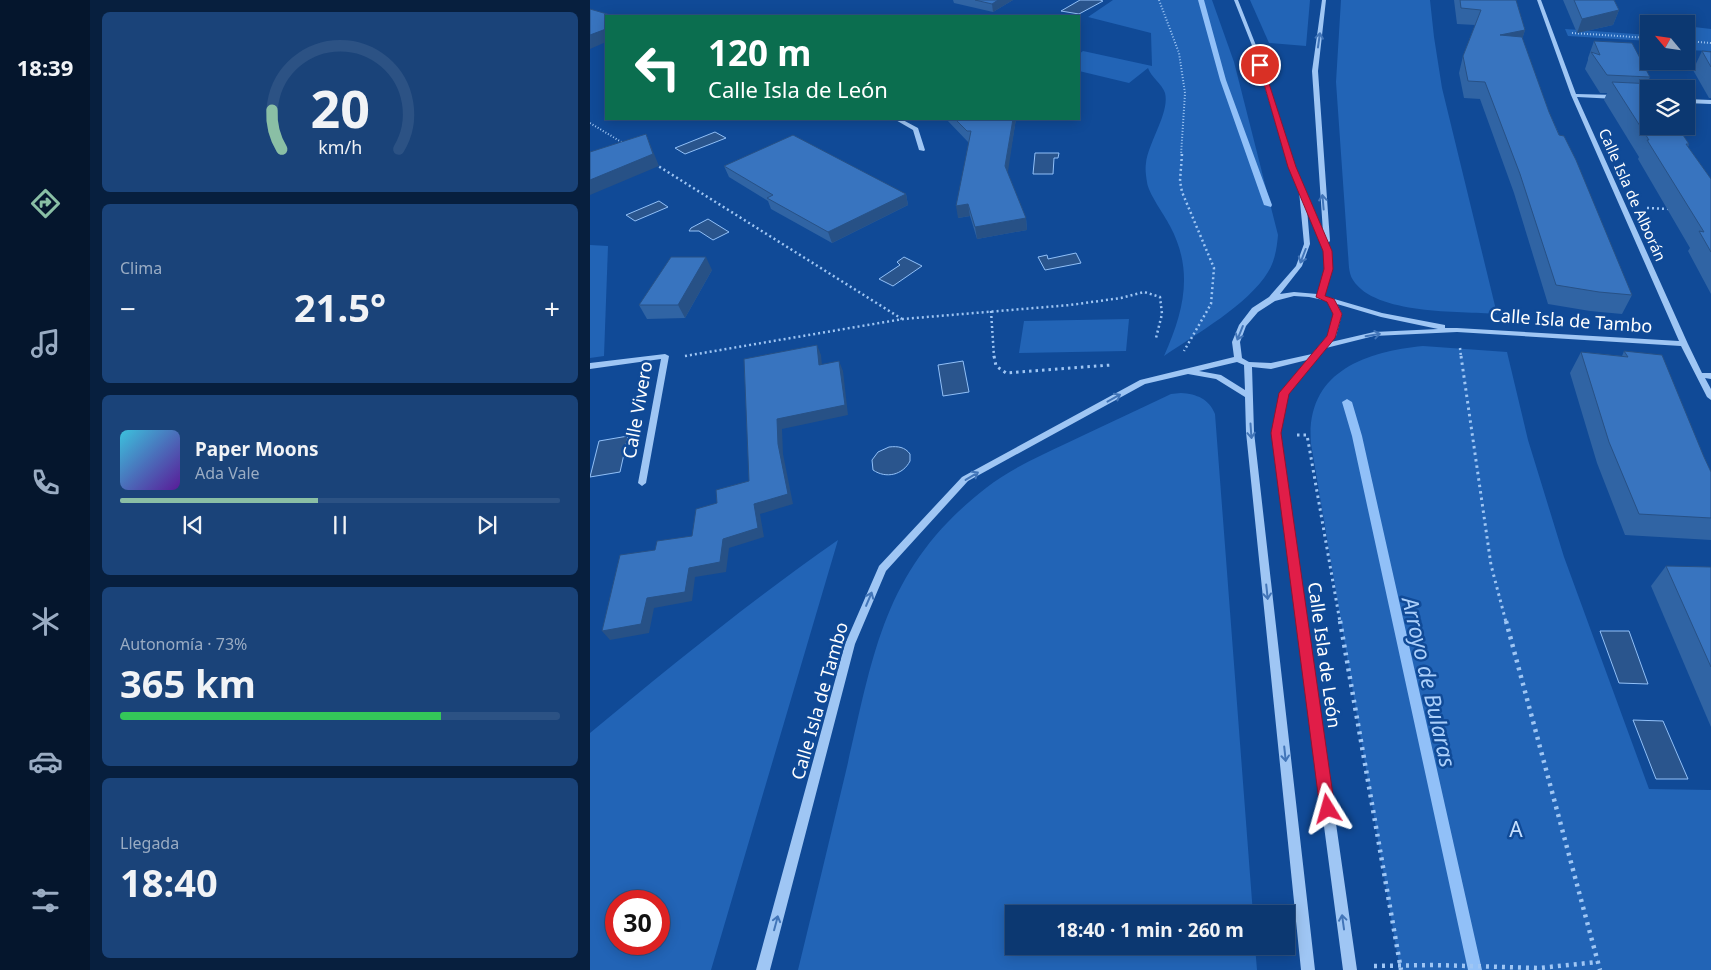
<!DOCTYPE html>
<html lang="es">
<head>
<meta charset="utf-8">
<style>
	body { margin:0; font-family:"Noto Sans",sans-serif; background:#1a4379; color:#f1f3f6; height:100vh; display:flex; flex-direction:column; font-size:19px; white-space:nowrap }
	* { box-sizing:border-box; margin:0 }
	p { font-size:16px; color:#9aacc3 }
	.icon { flex:none; width:28px; height:28px; fill:none; stroke:currentColor; stroke-width:2; stroke-linecap:round; stroke-linejoin:round }
	.map { position:relative; flex:1; overflow:hidden }
	.details { display:flex; flex-direction:column; gap:12px; padding:12px; background:#071f3e; width:500px }
	.details>* { flex:none }
	.hud { position:absolute; left:15px; top:15px; width:475px; height:105px; border-radius:0px; box-shadow:0 2px 12px #0003,0 0 0 1px #2c5284; background:#0b6e4f; color:#fff; overflow:hidden }
	.needle { width:32px; rotate:299deg }
	.fabs { position:absolute; left:1050px; top:15px; display:grid; gap:10px }
	.fabs a { display:grid; place-items:center; width:55px; height:55px; border-radius:0px; background:#0c3871; box-shadow:0 2px 12px #0003,0 0 0 1px #2c5284; font-size:25px }
	.speed { position:absolute; left:15px; top:890px; display:flex; gap:10px; font-size:25px; font-weight:700; text-align:center }
	.speed>* { display:grid; place-content:center; width:65px; height:65px; border-radius:50%; background:#0c3871; box-shadow:0 2px 12px #0003,0 0 0 1px #2c5284; line-height:1 }
	.speed .limit { border:8px solid #d22; background:#fff; color:#111 }
	.pin { position:absolute; display:grid; place-items:center; width:42px; height:42px; color:#fff; margin:-21px; border:2px solid #fff; border-radius:50%; box-shadow:0 1px 5px #0007 }
	.me { position:absolute; width:55px; margin:-28px; rotate:352deg; stroke-linejoin:round; filter:drop-shadow(0 0 4px #0008) }
	.turn { display:flex; align-items:center; gap:18px; height:105px; padding:0 20px; font-size:22px }
	.turn .icon { width:65px; height:65px; stroke-width:2.5 }
	.turn b { display:block; font-size:35px; line-height:42px }
	.big { font-size:38px; font-weight:700; line-height:1.1 }
	.details .tile { flex:1; display:flex; flex-direction:column; justify-content:center; gap:8px; min-width:0; padding:0 18px; border-radius:8px; background:#1a4379 }
	.details .dial { align-items:center; gap:0 }
	.dial svg { height:130px; overflow:visible; fill:none; stroke:#2c5284; stroke-width:7; stroke-linecap:round; text-anchor:middle }
	.dial text { fill:#f1f3f6; stroke:none }
	.song { display:flex; align-items:center; gap:15px }
	.cover { width:60px; height:60px; border-radius:8px; background:linear-gradient(135deg,hsl(190 70% 55%),hsl(270 70% 35%)) }
	.played { height:5px; border-radius:2px; background:linear-gradient(90deg,#8abfa5 45%,#2c5284 45%) }
	.keys { display:flex; justify-content:space-around; direction:ltr }
	.heat { display:flex; justify-content:space-between; align-items:center; font-size:28px; direction:ltr }
	.charge { height:8px; border-radius:4px; background:linear-gradient(90deg,#34c759 73%,#2c5284 0) }
	.trip { position:absolute; left:415px; top:905px; width:290px; height:50px; border-radius:0px; background:#0c3871; box-shadow:0 2px 12px #0003,0 0 0 1px #2c5284; font-weight:700; line-height:50px; text-align:center }
	main { display:flex; flex:1; min-height:0 }
	.tab-bar { display:flex; flex-direction:column; width:90px; justify-content:space-around; align-items:center; background:#05162d; color:#9aacc3 }
	.tab-bar .icon { width:35px; height:35px }
	.tab-bar .selected { color:#8abfa5 }
	.tab-bar b { font-size:22px; color:#f1f3f6 }
	.map>svg:first-child { display:block }
</style>
</head>
<body>
<main>
<nav class="tab-bar">
<b>18:39</b>
<svg class="icon selected" aria-label="directions" viewBox="0 0 24 24"><path d="M12 3l9 9-9 9-9-9zM9 14v-3h6M13 9l2 2-2 2"/></svg>
<svg class="icon" aria-label="music" viewBox="0 0 24 24"><path d="M9 18V5l10-2v13"/><circle cx="6" cy="18" r="3"/><circle cx="16" cy="16" r="3"/></svg>
<svg class="icon" aria-label="phone" viewBox="0 0 24 24"><path d="M5 4h4l2 5-3 2q2 4 5 5l2-3 5 2v4C11 20 4 13 5 4z"/></svg>
<svg class="icon" aria-label="climate" viewBox="0 0 24 24"><path d="M12 3v18M4 7l16 10M4 17L20 7"/></svg>
<svg class="icon" aria-label="car" viewBox="0 0 24 24"><path d="M5 17H2v-5l4-1 3-4h7l3 4 3 1v5h-3M9 17h6M6 11h13"/><circle cx="7" cy="17" r="2"/><circle cx="17" cy="17" r="2"/></svg>
<svg class="icon" aria-label="filters" viewBox="0 0 24 24"><path d="M4 7h16M4 17h16"/><circle cx="9" cy="7" r="2"/><circle cx="15" cy="17" r="2"/></svg>
</nav>
<section class="details">
<div class="tile dial"><svg viewBox="0 0 100 80">
<path d="M14 69A42 42 0 1 1 86 69"/>
<path d="M14 69A42 42 0 0 1 8 45" stroke="#8abfa5"/>
<text x="50" y="56" font-size="32" font-weight="700">20</text>
<text x="50" y="72" font-size="11">km/h</text>
</svg></div>
<div class="tile"><p>Clima</p>
<div class="heat"><a>−</a><b class="big">21.5°</b><a>+</a></div>
</div>
<div class="tile">
<div class="song"><i class="cover"></i><div><b>Paper Moons</b><p>Ada Vale</p></div></div>
<div class="played"></div>
<div class="keys"><svg class="icon" aria-label="previous" viewBox="0 0 24 24"><path d="M18 5L8 12l10 7zM5 5v14"/></svg><svg class="icon" aria-label="pause" viewBox="0 0 24 24"><path d="M8 5v14M16 5v14"/></svg><svg class="icon" aria-label="next" viewBox="0 0 24 24"><path d="M6 5l10 7-10 7zM19 5v14"/></svg></div>
</div>
<div class="tile"><p>Autonomía · 73%</p><b class="big">365 km</b><div class="charge"></div></div>
<div class="tile"><p>Llegada</p><b class="big">18:40</b></div>
</section>
<div class="map">
<svg width="1121" height="970" viewBox="0 0 1121 970">
	<rect width="100%" height="100%" fill="#104a97"/>
	<g fill="#2264b6" fill-rule="evenodd">
		<path d="M523,0h99l22,62 44,173c-1,12 -3,26 -10,37 -20,33 -72,62 -104,84 20,-45 30,-85 6,-130 -6,-12 -22,-33 -23,-44 -1,-6 -2,-13 -1,-19 2,-20 24,-51 19,-70 -3,-9 -14,-16 -17,-25l-19,15 -50,-12v-17l4,-3 69,15 -1,-33 -63,-16z"/>
		<path d="M660,0h60l-4,46 -37,-3z"/>
		<path d="M751,0h89l4,37 8,51 55,226c-37,-3 -122,1 -144,-34 -5,-7 -4,-18 -5,-26l-12,-172z"/>
		<path d="M1096,26l25,3v22l-25,-1z"/>
		<path d="M975,29l84,6v6l-81,-5z"/>
		<path d="M0,245l18,1 -4,110 -14,2z"/>
		<path d="M539,319l-3,32 -107,2 5,-32z"/>
		<path d="M833,346l84,6 21,88 36,117 85,232 62,1v180h-311l-89,-526c-6,-71 52,-92 112,-98z"/>
		<path d="M591,393c16,1 28,6 34,21l38,500h-239v32h241l2,24h-459c16,-66 32,-132 48,-199 28,-118 37,-203 140,-283 24,-19 52,-31 79,-44 35,-17 71,-33 106,-50z"/>
		<path d="M248,540l-127,430h-121v-237c81,-67 162,-133 248,-193zM26,901h43v43h-43z"/>
	</g>
	<g fill="#2a558d" stroke="#91c0f8">
		<path d="M490,0h20l3,1 -24,13 -18,-3z"/>
		<path d="M125,132l11,6 -41,16 -10,-6z"/>
		<path d="M445,153h24l-1,5h-4l-1,16h-20z"/>
		<path d="M69,201l9,6 -33,14 -9,-6z"/>
		<path d="M118,219l21,13 -16,8 -14,-9h-10l2,-3z"/>
		<path d="M486,253l5,10 -36,7 -7,-13 9,-2 1,4z"/>
		<path d="M314,257l18,9 -29,20 -14,-7 21,-14 -3,-3z"/>
		<path d="M373,361l6,31 -26,4 -5,-31z"/>
		<path d="M38,436l-8,36 -30,5 9,-36z"/>
		<path d="M299,447c9,-1 16,0 21,7v7c-7,14 -24,18 -37,9l-1,-10 6,-8z"/>
		<path d="M1010,631h29l19,53 -29,-1z"/>
		<path d="M1043,720l30,1 25,58h-32z"/>
	</g>
	<g fill="none" stroke-linecap="round" stroke-linejoin="round">
		<g fill="#91c0f8" fill-rule="evenodd">
			<path d="M608,0h6l22,80 46,125 -1,2 -7,-2 -44,-125z"/>
			<path d="M757,399l5,3 10,34 120,534h-14l-116,-534 -10,-34z"/>
		</g>
		<g stroke="#9fc6f4" stroke-width="2" stroke-dasharray="1 2" stroke-linecap="butt">
			<path d="M569,0l20,53 6,40 -4,62"/>
			<path d="M982,33l77,5"/>
			<path d="M1096,41l25,2"/>
			<path d="M0,123l33,20"/>
		</g>
		<g stroke="#9fc6f4" stroke-width="2.5" stroke-dasharray="2 3" stroke-linecap="butt">
			<path d="M592,154l-2,27 2,11 32,76 -3,36 -27,47"/>
			<path d="M65,164l247,155"/>
			<path d="M1057,208l23,1"/>
			<path d="M401,311l3,46"/>
			<path d="M870,348l1,9"/>
			<path d="M95,356l218,-37 167,-14 51,-7 23,-6 16,5 2,17 -6,24"/>
		</g>
		<g stroke="#9fc6f4" stroke-width="3" stroke-dasharray="2.5 4" stroke-linecap="butt">
			<path d="M404,356l2,10 10,7 105,-8"/>
			<path d="M871,356l30,209 15,57"/>
			<path d="M707,435h10l33,187"/>
		</g>
		<g stroke="#9fc6f4" stroke-width="4.5" stroke-dasharray="3 5" stroke-linecap="butt">
			<path d="M750,621l61,349"/>
			<path d="M916,621l94,349"/>
			<path d="M784,966l59,-1 106,3 59,-6"/>
		</g>
		<g fill="#9fc6f4" fill-rule="evenodd">
			<path d="M644,0h4l19,48 38,119 28,65 -11,-161 10,-71h4l-8,71 12,170 -2,2c8,19 2,34 -4,53l58,17 63,12v3h12l222,13 -108,-246 -34,-95h4l35,94 40,1 3,2 -3,2 -39,-2 111,247 14,29h9v6l-6,-1 6,11v11l-4,-3 -26,-51 -224,-14 -83,4 -48,12 -38,46 -8,39 77,537h-14l-71,-537 8,-40 27,-33 -36,9 -19,-2 2,65 61,538h-14l-55,-538 -1,-35 -29,-18 -28,-5 -43,10 -177,97 -82,90 -31,73 -85,326h-14l89,-326 34,-78 83,-89 178,-97 94,-23 -2,-15 7,-17 13,-17 17,-11 27,-31 8,-22 -5,-53 -10,-24 -36,-119zM717,209l18,42 1,18 -9,25 -23,-2 -14,2 22,-28 8,-22zM704,296l15,1 19,4 6,13 -6,21 -16,19 -41,9 -22,-1 -7,-4 -2,-16 6,-16 12,-14 17,-11zM747,304l44,13 57,12 -64,3 -43,10 5,-6 6,-22zM647,362l7,3 1,25 -24,-15 -22,-4z"/>
			<path d="M1096,99l25,1v4l-25,-1z"/>
			<path d="M304,119h7l17,9 7,22 -1,1 -5,-1 -6,-20z"/>
			<path d="M75,354l4,2 -23,127 -4,3 -4,-3 23,-124 -71,10v-6z"/>
		</g>
	</g>
	<g fill="#3064a4">
		<path d="M363,0h60l-20,12 -39,-9z"/>
		<path d="M864,0h62l9,30 -3,9 27,73 83,183 -10,19 -32,-3 -42,-7 -34,-111 -34,-94 -16,-1 -5,-25 4,-17 12,-31 -18,-1z"/>
		<path d="M973,0h51l5,10 -6,15 -36,8z"/>
		<path d="M1004,41l56,36 -3,7 2,42h30l-1,2 11,16 -1,3 23,32v115l-23,-43 2,-3 -52,-89 1,-2 -35,-57 3,-7h-7l-15,-24 3,-9v-2z"/>
		<path d="M1112,51l9,1v46h-2l-16,-28z"/>
		<path d="M356,119h70l-9,53 19,46 1,12 -50,9 -7,-23 -12,2 11,-75z"/>
		<path d="M134,166l182,28 2,11 -76,38 -61,-34 -3,-8 -39,-24z"/>
		<path d="M122,270l-27,48 -38,1 -8,-14z"/>
		<path d="M1034,351l80,106 7,15v68l-86,-5 -28,-72 -27,-90 11,-21 41,4z"/>
		<path d="M1076,566l45,1v160l-60,-141z"/>
	</g>
	<g fill="#275186">
		<path d="M408,0h15l-20,12 -1,-8z"/>
		<path d="M1029,10l-6,15 -36,8 5,-14z"/>
		<path d="M16,29v13l-16,7v-14z"/>
		<path d="M935,30l-5,16 -20,-11z"/>
		<path d="M423,119h3l-9,59 -2,-12z"/>
		<path d="M56,134l13,32 -69,29v-15z"/>
		<path d="M316,194l2,11 -76,38 -4,-11z"/>
		<path d="M378,204l2,12 -12,2 -2,-12z"/>
		<path d="M436,218l1,12 -50,9 -2,-12z"/>
		<path d="M116,257l6,13 -27,48 -7,-13z"/>
		<path d="M227,345l4,10 2,20 -4,-10z"/>
		<path d="M249,361l4,10 5,44 -66,14 1,25 10,50 -33,10 4,23 -35,11 -3,24 -31,5 -3,24 -38,7 -5,25 -39,7 -8,-9 87,-63 65,-64 24,-60 -1,-25z"/>
	</g>
	<g fill="#3874bf" stroke="#275186">
		<path d="M385,0h23l-6,4z"/>
		<path d="M870,0h56l9,30 -25,5 22,2 27,75 10,23 5,1 12,24 56,135 -33,-3 -43,-7 -36,-111 -35,-92 -17,-1 -5,-25 18,-46 -20,-2z"/>
		<path d="M984,0h40l5,10 -37,9z"/>
		<path d="M0,9l24,7h-8v13l-16,6z"/>
		<path d="M1004,41l38,2 18,34 -43,-2 -16,-23 9,3z"/>
		<path d="M1112,51l9,1v15z"/>
		<path d="M1022,82l42,2 2,5h-7v37h28l12,18h-3l25,35v73l-12,-21 5,1 -57,-92h2z"/>
		<path d="M365,119h58l-8,47 21,52 -51,9 -7,-23 -12,2 15,-75h-4z"/>
		<path d="M56,134l7,20 -63,26v-28z"/>
		<path d="M203,135l113,59 -78,38 -61,-34 6,-3 -49,-29z"/>
		<path d="M81,257h35l-28,48h-39z"/>
		<path d="M227,345l2,20 20,-4 6,44 -68,14 1,25 10,50 -34,10 4,24 -35,11 -3,23 -31,6 -4,24 -38,6 -6,26 -39,7 18,-76 35,-5 2,-9 35,-5 4,-27 21,-6 -1,-13 33,-9 -5,-122z"/>
		<path d="M1034,351l38,4 42,102 7,15v46l-72,-4 -30,-72 -28,-90 47,5z"/>
		<path d="M1076,566l45,1v100z"/>
	</g>
	<defs><path id="oneway-shaft" d="M-6 0H5M1.5-3L5.5 0L1.5 3" fill="none" stroke-width="1.6" stroke-linecap="round" stroke-linejoin="round" transform="scale(1.25)"/></defs>
	<g stroke="#4275b8">
		<use href="#oneway-shaft" transform="translate(729 40) rotate(-82)"/>
		<use href="#oneway-shaft" transform="translate(733 202) rotate(-95)"/>
		<use href="#oneway-shaft" transform="translate(713 256) rotate(111)"/>
		<use href="#oneway-shaft" transform="translate(650 333) rotate(112)"/>
		<use href="#oneway-shaft" transform="translate(783 335) rotate(-9)"/>
		<use href="#oneway-shaft" transform="translate(524 398) rotate(-29)"/>
		<use href="#oneway-shaft" transform="translate(661 431) rotate(86)"/>
		<use href="#oneway-shaft" transform="translate(382 476) rotate(-31)"/>
		<use href="#oneway-shaft" transform="translate(677 592) rotate(84)"/>
		<use href="#oneway-shaft" transform="translate(279 599) rotate(-67)"/>
		<use href="#oneway-shaft" transform="translate(695 754) rotate(84)"/>
		<use href="#oneway-shaft" transform="translate(753 922) rotate(-98)"/>
		<use href="#oneway-shaft" transform="translate(186 923) rotate(-75)"/>
	</g>
	<path fill="#e11d48" stroke="#92132f" d="M668,63l5,2 33,102 36,84 1,18 -8,27 9,3 8,15 -7,24 -46,56 -8,39 54,376 -2,5 -5,2 -6,-2 -2,-5 -49,-376 8,-40 48,-57 6,-22 -6,-12 -11,-5 8,-28 -1,-18 -35,-84z"/>
	<g text-anchor="middle" stroke-width="5" stroke-linejoin="round" paint-order="stroke">
		<g font-size="15" fill="#fff" stroke="#104a97">
			<text transform="translate(1042 195) rotate(66)" y="5">Calle Isla de Alborán</text>
		</g>
		<g font-size="18" fill="#fff" stroke="#104a97">
			<text transform="translate(981 321) rotate(4)" y="6">Calle Isla de Tambo</text>
			<text transform="translate(48 410) rotate(-80)" y="6">Calle Vivero</text>
			<text transform="translate(734 655) rotate(82)" y="6">Calle Isla de León</text>
			<text transform="translate(230 701) rotate(-74)" y="6">Calle Isla de Tambo</text>
		</g>
		<g font-size="21" fill="#c7e0fe" stroke="#104a97">
			<text x="926" y="837">A</text>
		</g>
		<g font-size="22" font-style="italic" fill="#acd0fb" stroke="#104a97">
			<text transform="translate(839 682) rotate(77)" y="8">Arroyo de Bularas</text>
		</g>
	</g>
</svg>
<div class="fabs">
<a><svg class="needle" viewBox="-14 -14 28 28"><path d="M0-13l5 13h-10z" fill="#e53935"/><path d="M0 13l5-13h-10z" fill="#9aacc3"/></svg></a>
<a><svg class="icon" aria-label="layers" viewBox="0 0 24 24"><path d="M12 4l9 5-9 5-9-5zM3 14l9 5 9-5"/></svg></a>
</div>
<div class="speed"><div class="limit">30</div></div>
<div class="pin" style="left:670px;top:65px;background:#d93025"><svg class="icon" aria-label="arrive" viewBox="0 0 24 24"><path d="M6 21V4h12l-3 4 3 4H6"/></svg></div>
<svg class="me" style="left:738px;top:809px" viewBox="-20 -20 40 40"><path d="M0-17L14 15 0 8-14 15z" fill="#e11d48" stroke="#fff" stroke-width="4"/></svg>
<div class="trip">18:40 · 1 min · 260 m</div>
<div class="hud">
<div class="turn"><svg class="icon" aria-label="left" viewBox="0 0 24 24"><path d="M17 20v-9H6M10 6l-5 5 5 5"/></svg><div><b>120 m</b>Calle Isla de León</div></div>
</div>
</div>
</main>
</body>
</html>
